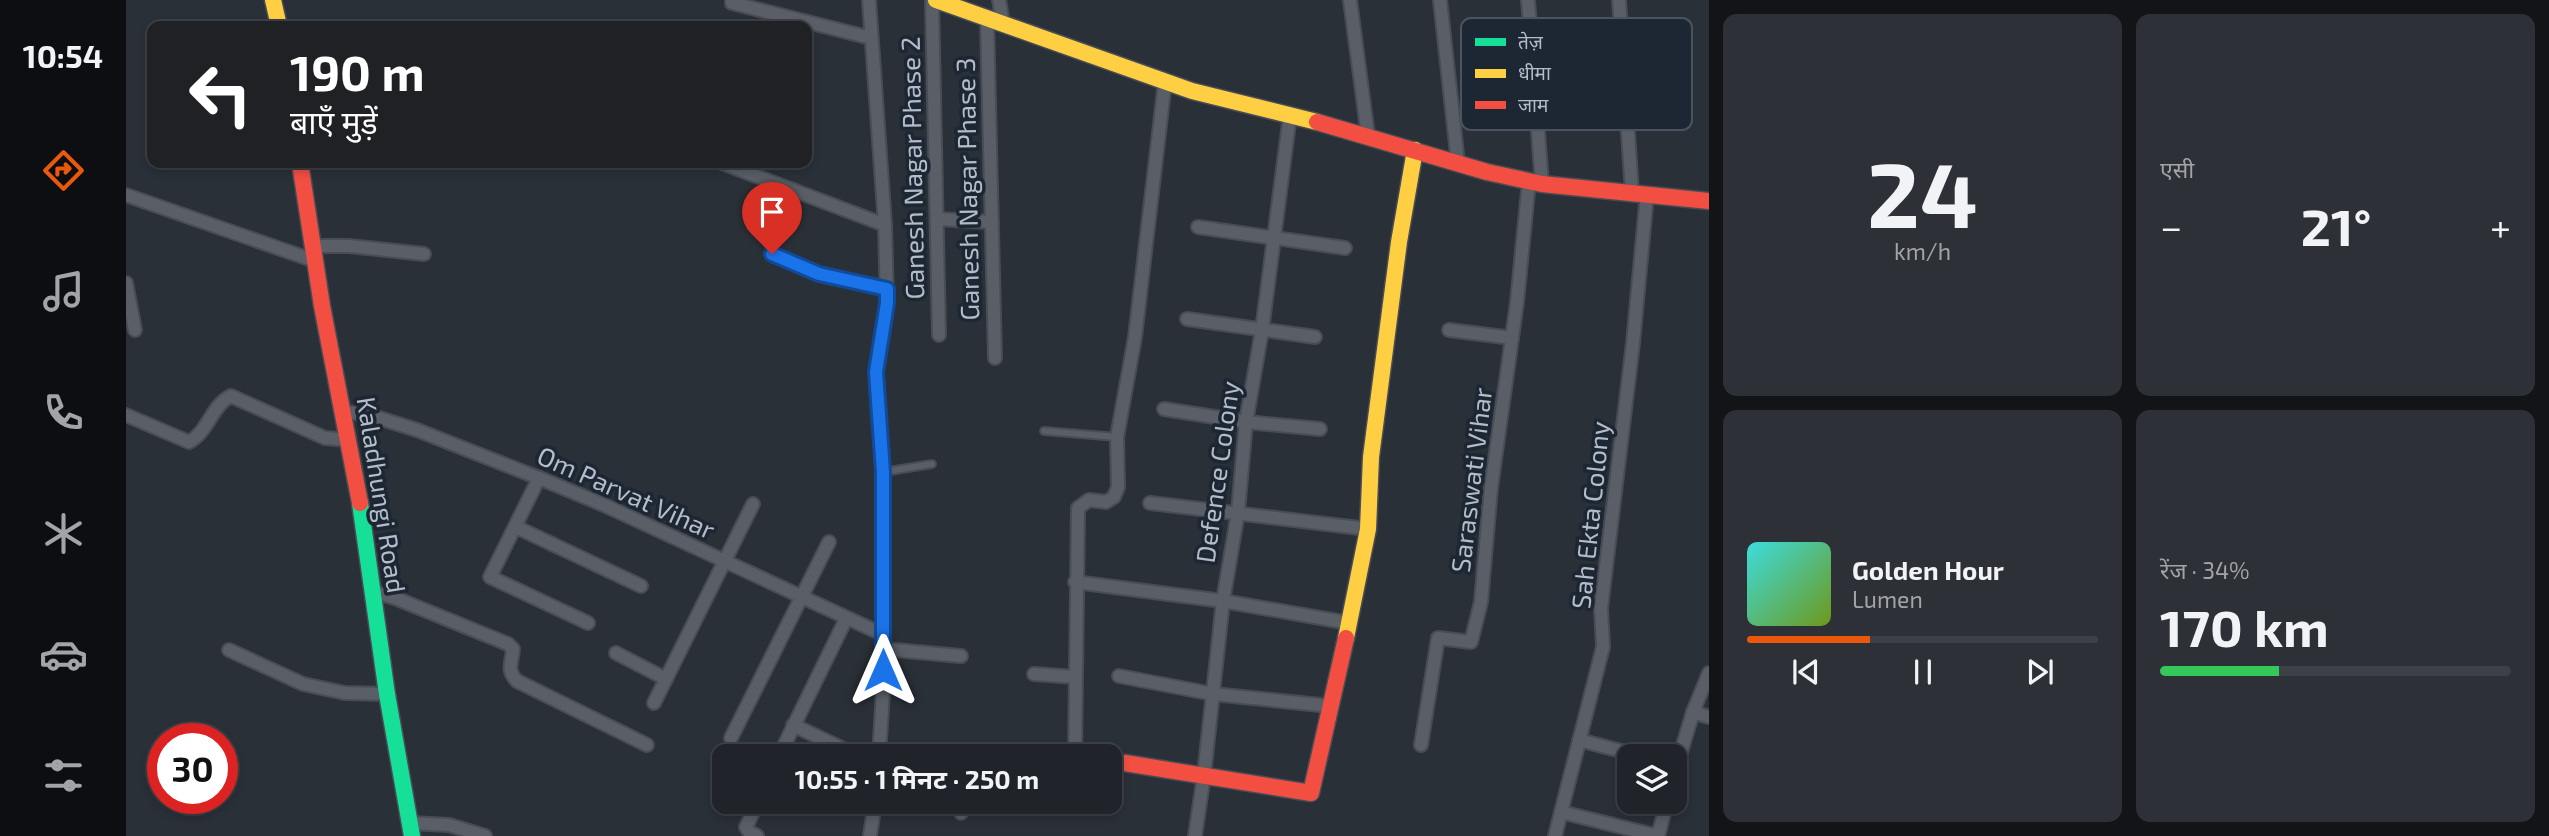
<!DOCTYPE html>
<html lang="hi">
<head>
<meta charset="utf-8">
<style>
	body { margin:0; font-family:"Exo 2","Noto Sans Devanagari",sans-serif; background:#2d3036; color:#f1f3f6; height:100vh; display:flex; flex-direction:column; font-size:26px; white-space:nowrap }
	* { box-sizing:border-box; margin:0 }
	p { font-size:23px; color:#a2a4a8 }
	.icon { flex:none; width:38px; height:38px; fill:none; stroke:currentColor; stroke-width:2; stroke-linecap:round; stroke-linejoin:round }
	.map { position:relative; flex:1; overflow:hidden }
	.side { display:flex; flex-direction:column; gap:14px; padding:14px; background:#121417; width:840px }
	.side>* { flex:none }
	.banner { position:absolute; left:21px; top:21px; width:665px; height:147px; border-radius:14px; box-shadow:0 4px 10px #0003,0 0 0 2px #3d4147; background:#202124; color:#fff; overflow:hidden }
	.buttons { position:absolute; left:1491px; top:744px; display:grid; gap:14px }
	.buttons a { display:grid; place-items:center; width:70px; height:70px; border-radius:14px; background:#20242a; box-shadow:0 4px 10px #0003,0 0 0 2px #3d4147; font-size:35px }
	.speed { position:absolute; left:21px; top:723px; display:flex; gap:14px; font-size:35px; font-weight:700; text-align:center }
	.speed>* { display:grid; place-content:center; width:91px; height:91px; border-radius:50%; background:#20242a; box-shadow:0 4px 10px #0003,0 0 0 2px #3d4147; line-height:1 }
	.speed .limit { border:10px solid #d22; background:#fff; color:#111 }
	.pin { position:absolute; display:grid; place-items:center; width:60px; height:60px; color:#fff; margin:-72px -30px; border-radius:50% 50% 50% 0; rotate:-45deg; box-shadow:0 0 7px #0007 }
	.pin .icon { rotate:45deg }
	.me { position:absolute; width:77px; margin:-38px; rotate:0deg; stroke-linejoin:round; filter:drop-shadow(0 0 5px #0008) }
	.turn { display:flex; align-items:center; gap:24px; height:147px; padding:0 28px; font-size:32px }
	.turn .icon { width:91px; height:91px; stroke-width:2.5 }
	.turn b { display:block; font-size:49px; line-height:60px }
	.big { font-size:52px; font-weight:700; line-height:1.1 }
	.side .widget { flex:1; display:flex; flex-direction:column; justify-content:center; gap:10px; min-width:0; padding:0 24px; border-radius:14px; background:#2d3036 }
	.side .dial { align-items:center; gap:0 }
	.dial b { font-size:91px; line-height:1 }
	.song { display:flex; align-items:center; gap:21px }
	.cover { width:84px; height:84px; border-radius:10px; background:linear-gradient(135deg,hsl(180 70% 55%),hsl(80 70% 35%)) }
	.played { height:7px; border-radius:4px; background:linear-gradient(90deg,#ea580c 35%,#3d4147 35%) }
	.keys { display:flex; justify-content:space-around; direction:ltr }
	.heat { display:flex; justify-content:space-between; align-items:center; font-size:38px; direction:ltr }
	.charge { height:10px; border-radius:5px; background:linear-gradient(90deg,#34c759 34%,#3d4147 0) }
	.side .tiles { flex:1; display:grid; gap:14px; grid-template-columns:repeat(2,1fr) }
	.trip { position:absolute; left:586px; top:744px; width:410px; height:70px; border-radius:14px; background:#20242a; box-shadow:0 4px 10px #0003,0 0 0 2px #3d4147; font-weight:700; line-height:70px; text-align:center }
	main { display:flex; flex:1; min-height:0 }
	.menu { display:flex; flex-direction:column; width:126px; justify-content:space-around; align-items:center; background:#0d0e11; color:#a2a4a8 }
	.menu .icon { width:49px; height:49px }
	.menu .active { color:#ea580c }
	.menu b { font-size:32px; color:#f1f3f6 }
	.map>svg:first-child { display:block }
</style>
</head>
<body>
<main>
<nav class="menu">
<b>10:54</b>
<svg class="icon active" aria-label="directions" viewBox="0 0 24 24"><path d="M12 3l9 9-9 9-9-9zM9 14v-3h6M13 9l2 2-2 2"/></svg>
<svg class="icon" aria-label="music" viewBox="0 0 24 24"><path d="M9 18V5l10-2v13"/><circle cx="6" cy="18" r="3"/><circle cx="16" cy="16" r="3"/></svg>
<svg class="icon" aria-label="phone" viewBox="0 0 24 24"><path d="M5 4h4l2 5-3 2q2 4 5 5l2-3 5 2v4C11 20 4 13 5 4z"/></svg>
<svg class="icon" aria-label="climate" viewBox="0 0 24 24"><path d="M12 3v18M4 7l16 10M4 17L20 7"/></svg>
<svg class="icon" aria-label="car" viewBox="0 0 24 24"><path d="M5 17H2v-5l4-1 3-4h7l3 4 3 1v5h-3M9 17h6M6 11h13"/><circle cx="7" cy="17" r="2"/><circle cx="17" cy="17" r="2"/></svg>
<svg class="icon" aria-label="filters" viewBox="0 0 24 24"><path d="M4 7h16M4 17h16"/><circle cx="9" cy="7" r="2"/><circle cx="15" cy="17" r="2"/></svg>
</nav>
<div class="map">
<svg width="1583" height="836" viewBox="0 0 1583 836">
	<rect width="100%" height="100%" fill="#2a3038"/>
	<g fill="none" stroke-linecap="round" stroke-linejoin="round">
		<defs>
			<g id="lane">
				<path d="M918,431l73,6"/>
				<path d="M757,472l49,-8"/>
			</g>
			<g id="street">
				<path d="M606,0v3l139,35"/>
				<path d="M743,0l16,225 2,78 -11,69 7,100v219l-4,65"/>
				<path d="M806,0l7,335"/>
				<path d="M873,0l4,24"/>
				<path d="M1224,0l18,136"/>
				<path d="M1314,0l18,163"/>
				<path d="M1402,0l14,184"/>
				<path d="M1493,0l13,192"/>
				<path d="M861,19l8,339"/>
				<path d="M596,163l163,62"/>
				<path d="M0,195l189,66"/>
				<path d="M811,219l55,3"/>
				<path d="M1072,227l147,21"/>
				<path d="M187,246h36l75,8"/>
				<path d="M646,254l47,20 68,15"/>
				<path d="M0,283l9,47"/>
				<path d="M1061,319l128,18"/>
				<path d="M1323,330l63,8"/>
				<path d="M1038,409l82,13 74,7"/>
				<path d="M217,412l23,2 51,16 122,48 65,27 280,130"/>
				<path d="M0,415l63,27c20,-11 22,-36 42,-46l94,42 24,2"/>
				<path d="M413,478l-49,99 98,46"/>
				<path d="M1024,503l218,26"/>
				<path d="M390,527l125,59"/>
				<path d="M949,582l148,19 126,22"/>
				<path d="M246,591l23,7 113,46 5,5c-1,14 -7,21 4,32l130,64"/>
				<path d="M757,649l78,7"/>
				<path d="M103,650l74,34 42,9 42,1"/>
				<path d="M490,653l50,26"/>
				<path d="M908,674l41,3"/>
				<path d="M993,676l94,18 117,12"/>
				<path d="M528,703l99,-199"/>
				<path d="M1567,712l16,5"/>
				<path d="M667,725l65,31"/>
				<path d="M605,738l98,-196"/>
				<path d="M1453,740l61,16"/>
				<path d="M1295,745l17,-107 33,4 10,-40 10,-114 26,-186 12,-121"/>
				<path d="M653,756l67,-137"/>
				<path d="M949,756l3,-248 11,-8 17,2 8,-5 4,-10 -1,-50 18,-100 30,-255"/>
				<path d="M1549,772l18,-60 16,-39"/>
				<path d="M1435,812l97,24"/>
				<path d="M835,813l2,-11"/>
				<path d="M284,823l39,2 36,11"/>
				<path d="M631,836l-8,-4 -3,-5 12,-25"/>
				<path d="M744,836l5,-34"/>
				<path d="M1069,836l9,-61 19,-174 15,-89 8,-90 16,-92 28,-215"/>
				<path d="M1429,836l48,-189 -2,-39 32,-265 14,-149"/>
				<path d="M1532,836l9,-34"/>
			</g>
			<path id="fast" d="M234,503l27,191 25,142"/>
			<g id="slow">
				<path d="M147,0l6,26"/>
				<path d="M810,0l256,91 125,31"/>
				<path d="M1220,638l22,-109 3,-72 28,-215 16,-92"/>
			</g>
			<g id="jam">
				<path d="M1191,122l170,50 55,12 167,17"/>
				<path d="M174,163l22,143 38,197"/>
				<path d="M999,763l186,30 35,-155"/>
			</g>
		</defs>
		<use href="#lane" stroke="#484c55" stroke-width="10"/>
		<use href="#street" stroke="#484c55" stroke-width="16"/>
		<use href="#fast" stroke="#484c55" stroke-width="19"/>
		<use href="#slow" stroke="#484c55" stroke-width="19"/>
		<use href="#jam" stroke="#484c55" stroke-width="19"/>
		<use href="#lane" stroke="#5a5e66" stroke-width="6"/>
		<use href="#street" stroke="#5a5e66" stroke-width="12"/>
		<use href="#fast" stroke="#16e098" stroke-width="16"/>
		<use href="#slow" stroke="#ffcf43" stroke-width="16"/>
		<use href="#jam" stroke="#f24e42" stroke-width="16"/>
	</g>
	<g fill="none" stroke-linecap="round" stroke-linejoin="round">
		<defs>
			<path id="route" d="M646,254l47,20 68,15v14l-11,69 7,100v198"/>
		</defs>
		<use href="#route" stroke="#114b97" stroke-width="18"/>
		<use href="#route" stroke="#1a73e8" stroke-width="12"/>
	</g>
	<g text-anchor="middle" stroke-width="7" stroke-linejoin="round" paint-order="stroke">
		<g font-size="26" fill="#b4bcc9" stroke="#1d2633">
			<text transform="translate(787 168) rotate(-91)" y="9">Ganesh Nagar Phase 2</text>
			<text transform="translate(842 189) rotate(-91)" y="9">Ganesh Nagar Phase 3</text>
			<text transform="translate(1092 472) rotate(-82)" y="9">Defence Colony</text>
			<text transform="translate(1346 480) rotate(-83)" y="9">Saraswati Vihar</text>
			<text transform="translate(500 493) rotate(24)" y="9">Om Parvat Vihar</text>
			<text transform="translate(255 495) rotate(81)" y="9">Kaladhungi Road</text>
			<text transform="translate(1465 515) rotate(-84)" y="9">Sah Ekta Colony</text>
		</g>
	</g>
	<rect x="1335" y="18" width="231" height="112" rx="10" fill="#1d2633" stroke="#4a5360" stroke-width="2"/>
	<rect x="1349" y="38" width="31" height="8" fill="#16e098"/>
	<rect x="1349" y="69" width="31" height="9" fill="#ffcf43"/>
	<rect x="1349" y="101" width="31" height="8" fill="#f24e42"/>
	<g font-size="19" fill="#b4bcc9">
		<text x="1392" y="49">तेज़</text>
		<text x="1392" y="80">धीमा</text>
		<text x="1392" y="112">जाम</text>
	</g>
</svg>
<div class="buttons">
<a><svg class="icon" aria-label="layers" viewBox="0 0 24 24"><path d="M12 4l9 5-9 5-9-5zM3 14l9 5 9-5"/></svg></a>
</div>
<div class="speed"><div class="limit">30</div></div>
<div class="pin" style="left:646px;top:254px;background:#d93025"><svg class="icon" aria-label="arrive" viewBox="0 0 24 24"><path d="M6 21V4h12l-3 4 3 4H6"/></svg></div>
<svg class="me" style="left:757px;top:670px" viewBox="-20 -20 40 40"><path d="M0-17L14 15 0 8-14 15z" fill="#1a73e8" stroke="#fff" stroke-width="4"/></svg>
<div class="trip">10:55 · 1 मिनट · 250 m</div>
<div class="banner">
<div class="turn"><svg class="icon" aria-label="left" viewBox="0 0 24 24"><path d="M17 20v-9H6M10 6l-5 5 5 5"/></svg><div><b>190 m</b>बाएँ मुड़ें</div></div>
</div>
</div>
<section class="side">
<div class="tiles">
<div class="widget dial"><b>24</b><p>km/h</p></div>
<div class="widget"><p>एसी</p>
<div class="heat"><a>−</a><b class="big">21°</b><a>+</a></div>
</div>
<div class="widget">
<div class="song"><i class="cover"></i><div><b>Golden Hour</b><p>Lumen</p></div></div>
<div class="played"></div>
<div class="keys"><svg class="icon" aria-label="previous" viewBox="0 0 24 24"><path d="M18 5L8 12l10 7zM5 5v14"/></svg><svg class="icon" aria-label="pause" viewBox="0 0 24 24"><path d="M8 5v14M16 5v14"/></svg><svg class="icon" aria-label="next" viewBox="0 0 24 24"><path d="M6 5l10 7-10 7zM19 5v14"/></svg></div>
</div>
<div class="widget"><p>रेंज · 34%</p><b class="big">170 km</b><div class="charge"></div></div>
</div>
</section>
</main>
</body>
</html>
